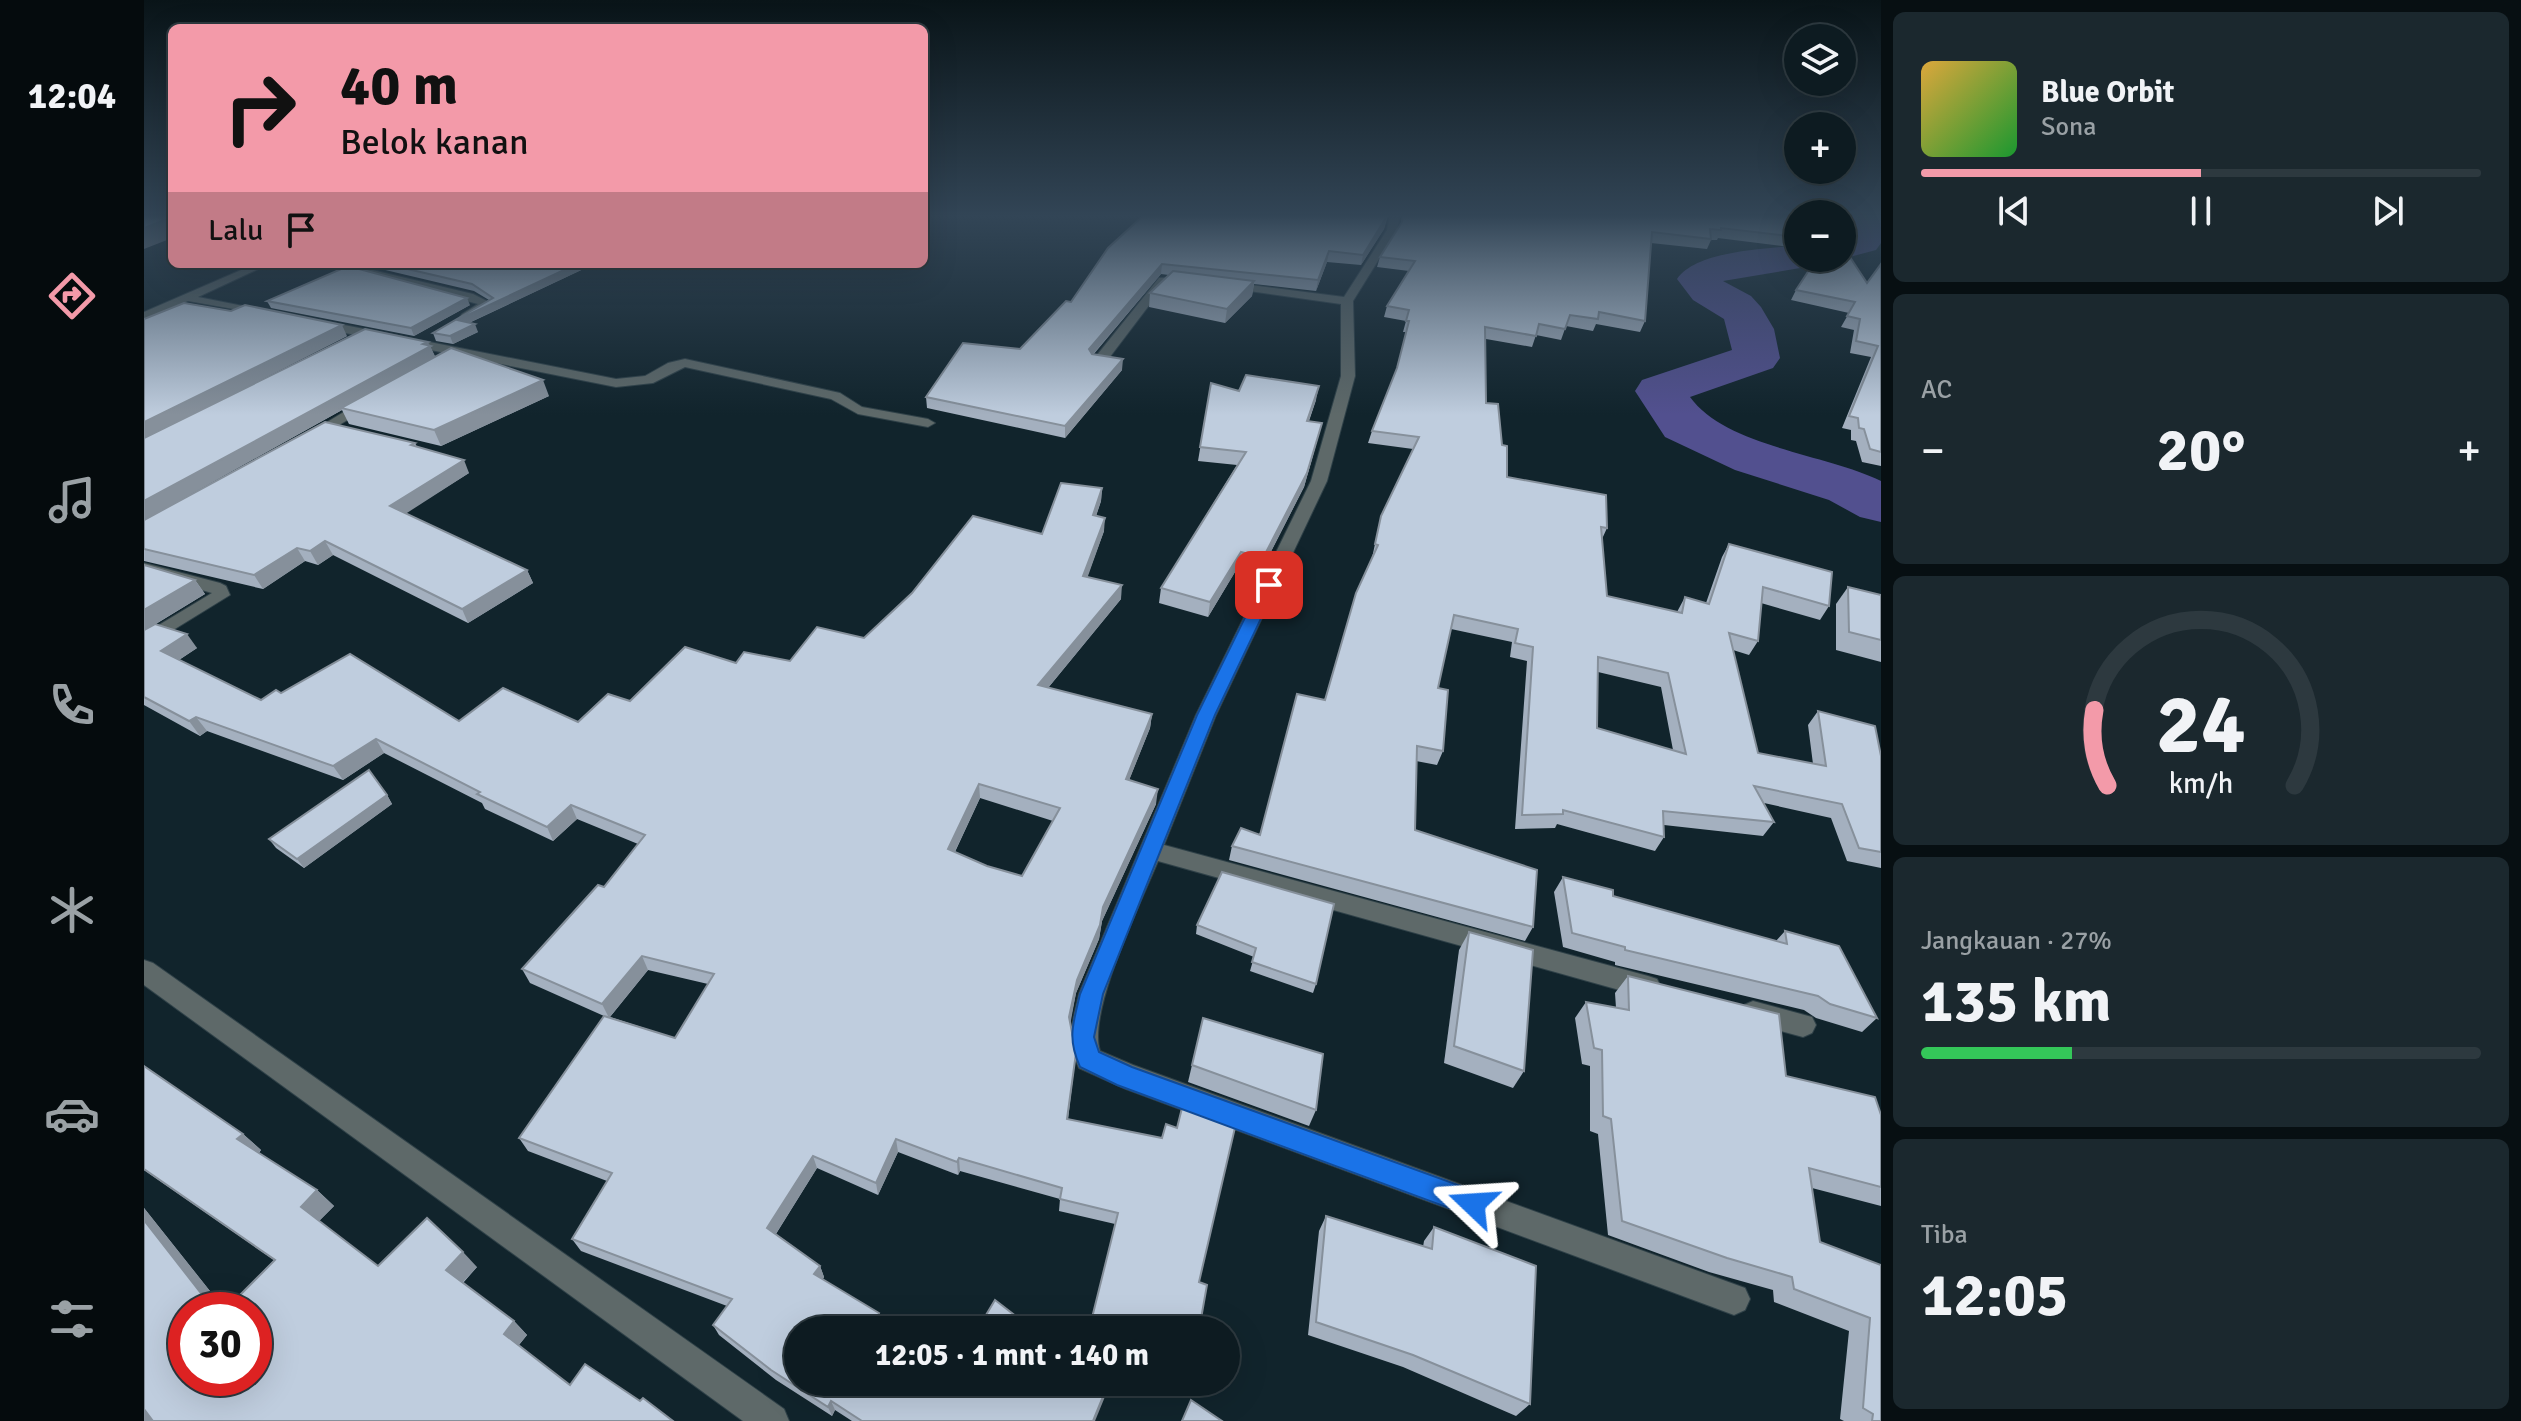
<!DOCTYPE html>
<html lang="id">
<head>
<meta charset="utf-8">
<style>
	body { margin:0; font-family:Signika,sans-serif; background:#1b282e; color:#f1f3f6; height:100vh; display:flex; flex-direction:column; font-size:30px; white-space:nowrap }
	* { box-sizing:border-box; margin:0 }
	p { font-size:26px; color:#9aa1a5 }
	.icon { flex:none; width:44px; height:44px; fill:none; stroke:currentColor; stroke-width:2; stroke-linecap:round; stroke-linejoin:round }
	.map { position:relative; flex:1; overflow:hidden }
	.side { display:flex; flex-direction:column; gap:12px; padding:12px; background:#070f12; width:640px }
	.side>* { flex:none }
	.hud { position:absolute; left:24px; top:24px; width:760px; height:244px; border-radius:12px; box-shadow:0 8px 32px #0002,0 0 0 2px #2d393f; background:#f39aa9; color:#111; overflow:hidden }
	.buttons { position:absolute; left:1640px; top:24px; display:grid; gap:16px }
	.buttons a { display:grid; place-items:center; width:72px; height:72px; border-radius:50%; background:#0d1b21; box-shadow:0 8px 32px #0002,0 0 0 2px #2d393f; font-size:40px }
	.speed { position:absolute; left:24px; top:1292px; display:flex; gap:16px; font-size:40px; font-weight:700; text-align:center }
	.speed>* { display:grid; place-content:center; width:104px; height:104px; border-radius:50%; background:#0d1b21; box-shadow:0 8px 32px #0002,0 0 0 2px #2d393f; line-height:1 }
	.speed .limit { border:12px solid #d22; background:#fff; color:#111 }
	.pin { position:absolute; display:grid; place-items:center; width:68px; height:68px; color:#fff; margin:-34px; border-radius:16px; box-shadow:0 4px 12px #0006 }
	.me { position:absolute; width:88px; margin:-44px; rotate:290deg; stroke-linejoin:round; filter:drop-shadow(0 0 6px #0008) }
	.turn { display:flex; align-items:center; gap:28px; height:168px; padding:0 40px; font-size:36px }
	.turn .icon { width:104px; height:104px; stroke-width:2.5 }
	.turn b { display:block; font-size:56px; line-height:68px }
	.then { display:flex; align-items:center; height:76px; padding:0 40px; background:#0003; gap:16px; font-size:30px }
	.big { font-size:60px; font-weight:800; line-height:1.1 }
	.side .card { flex:1; display:flex; flex-direction:column; justify-content:center; gap:12px; min-width:0; padding:0 28px; border-radius:12px; background:#1b282e }
	.side .dial { align-items:center; gap:0 }
	.dial svg { height:208px; overflow:visible; fill:none; stroke:#2d393f; stroke-width:7; stroke-linecap:round; text-anchor:middle }
	.dial text { fill:#f1f3f6; stroke:none }
	.song { display:flex; align-items:center; gap:24px }
	.cover { width:96px; height:96px; border-radius:12px; background:linear-gradient(135deg,hsl(40 70% 55%),hsl(130 70% 35%)) }
	.played { height:8px; border-radius:4px; background:linear-gradient(90deg,#f39aa9 50%,#2d393f 50%) }
	.keys { display:flex; justify-content:space-around; direction:ltr }
	.heat { display:flex; justify-content:space-between; align-items:center; font-size:44px; direction:ltr }
	.charge { height:12px; border-radius:6px; background:linear-gradient(90deg,#34c759 27%,#2d393f 0) }
	.trip { position:absolute; left:640px; top:1316px; width:456px; height:80px; border-radius:40px; background:#0d1b21; box-shadow:0 8px 32px #0002,0 0 0 2px #2d393f; font-weight:800; line-height:80px; text-align:center }
	main { display:flex; flex:1; min-height:0 }
	.dock { display:flex; flex-direction:column; width:144px; justify-content:space-around; align-items:center; background:#050b0d; color:#9aa1a5 }
	.dock .icon { width:56px; height:56px }
	.dock .active { color:#f39aa9 }
	.dock b { font-size:36px; color:#f1f3f6 }
	.map>svg:first-child { display:block }
</style>
</head>
<body>
<main>
<nav class="dock">
<b>12:04</b>
<svg class="icon active" aria-label="directions" viewBox="0 0 24 24"><path d="M12 3l9 9-9 9-9-9zM9 14v-3h6M13 9l2 2-2 2"/></svg>
<svg class="icon" aria-label="music" viewBox="0 0 24 24"><path d="M9 18V5l10-2v13"/><circle cx="6" cy="18" r="3"/><circle cx="16" cy="16" r="3"/></svg>
<svg class="icon" aria-label="phone" viewBox="0 0 24 24"><path d="M5 4h4l2 5-3 2q2 4 5 5l2-3 5 2v4C11 20 4 13 5 4z"/></svg>
<svg class="icon" aria-label="climate" viewBox="0 0 24 24"><path d="M12 3v18M4 7l16 10M4 17L20 7"/></svg>
<svg class="icon" aria-label="car" viewBox="0 0 24 24"><path d="M5 17H2v-5l4-1 3-4h7l3 4 3 1v5h-3M9 17h6M6 11h13"/><circle cx="7" cy="17" r="2"/><circle cx="17" cy="17" r="2"/></svg>
<svg class="icon" aria-label="filters" viewBox="0 0 24 24"><path d="M4 7h16M4 17h16"/><circle cx="9" cy="7" r="2"/><circle cx="15" cy="17" r="2"/></svg>
</nav>
<div class="map">
<svg width="1737" height="1421" viewBox="0 0 1737 1421">
	<rect width="100%" height="100%" fill="#11242c"/>
	<g fill="none" stroke-linecap="round" stroke-linejoin="round">
		<g fill="#52508f" fill-rule="evenodd">
			<path d="M1702,216h35v27l-5,7 -34,9 -3,-1h3v-23l10,-7z"/>
			<path d="M1654,245v13h19l-5,8 -89,15 28,15 10,11 13,22 6,29 -7,10 -83,29c36,50 137,57 191,84v41l-21,-5 -31,-17 -94,-30 -70,-33 -30,-46 7,-11 90,-30 -8,-31 -31,-19 -16,-21c20,-29 87,-29 121,-34z"/>
		</g>
		<defs>
			<g id="minor">
				<path d="M1246,216h10l-3,14 -44,71 2,75 -28,105 -111,234 -52,130 484,131 9,3 4,8 -4,8 -9,3 -490,-137c-17,41 -71,151 -58,190l33,14 612,223 5,11 -5,11 -11,5 -608,-226 -47,-21c-13,-30 -7,-43 0,-74l117,-279 115,-234 30,-105v-72l-113,-16 -6,-3 6,-3 116,15 43,-67z"/>
				<path d="M111,264h14l-71,33 70,14v4l-80,-14 -44,19v-8z"/>
				<path d="M184,264h19l126,30 20,10 -27,17 -6,-4 2,-3 16,-10z"/>
				<path d="M1015,278l30,-1 6,3 -6,3h-23l-63,83h-10v-6z"/>
				<path d="M175,320l297,59 29,-3 23,-13 17,-4 155,34 22,14 66,12 7,4 -7,4 -70,-13 -27,-15 -146,-32 -32,16 -37,4 -301,-60v-6z"/>
				<path d="M218,401l12,3 -58,35 -5,1 -7,-4z"/>
				<path d="M0,563l76,20 6,3 4,9 -86,53v-14l68,-41 -68,-20z"/>
				<path d="M0,960l9,3 631,446 5,12h-46l-599,-436z"/>
				<path d="M1609,1001l59,16 4,8 -4,8 -9,4 -59,-16 -4,-8 4,-8z"/>
			</g>
		</defs>
		<use href="#minor" stroke="#2f4148" stroke-width="2"/>
		<use href="#minor" fill="#5e6969" fill-rule="evenodd"/>
	</g>
	<g fill="#a4b0bf" fill-rule="evenodd">
		<path d="M1244,216l-4,13 -23,36 -34,-3 -11,29 -62,-7 -2,12 -27,27 -76,-16 1,-14 19,-18 -8,-1 -68,81 29,15 -57,68 -138,-30 -1,-11 94,-48 51,-47 37,-54z"/>
		<path d="M1258,216h396v32l-80,-10 -1,2h-6l-4,9 -56,-6 -6,78 -5,11 -44,-8 -3,7 -27,-5 -5,14 -25,-5 -4,12 -46,-8v64l16,42 5,32 100,51 -5,11 5,57 70,16 8,-15 21,6 16,-46 7,-13 100,62 -9,14 -59,-17 -3,38 -9,14 -16,-5 25,103 55,11 -5,-39 10,-14 63,45v112l-34,-7 -16,-43 -67,-15 10,19 -11,14 -99,-11v12l-9,14 -98,-27 -2,4 -40,1 12,-168 -17,-4 2,-15 -61,-13 -13,59 5,63 -6,14 -21,-4 -1,69 118,97 -8,14 -296,-81 3,-14 28,-11 65,-135 47,-142 9,-42 32,-67 -45,-6 4,-12 25,-62 9,-37h-3l3,-11 -22,-4 3,-11 22,-35 -32,-4 3,-10 21,-33zM1454,672l63,15 12,63 -76,-22z"/>
		<path d="M216,264h234l-125,59 9,9 -25,12 -17,-3 -3,-8 56,-33 -15,-9z"/>
		<path d="M1737,264v202l-19,-4 -6,-21 -5,-1v-10l-9,-2 29,-71 -21,-4 4,-23 -13,-3 8,-14 -58,-13 5,-10 71,-7z"/>
		<path d="M123,301l203,4 -56,31 -143,-28z"/>
		<path d="M0,319l203,17 -146,74 229,-64 5,11 114,39 -108,50 -92,-22 -7,-14 -198,110z"/>
		<path d="M1067,383l28,8 77,9 -7,21 13,2 -18,64 -44,86 -22,-6 -30,50 -49,-14 2,-15 76,-123 -39,-4z"/>
		<path d="M271,443l2,4 52,26 -64,40 122,57 6,13 -65,40 -135,-68 -15,10 -13,-4 -42,28 -119,-28v-41z"/>
		<path d="M958,488l-1,13 -5,15 8,15 -17,46 34,22 -73,89 104,26 -2,14 -21,52 27,24 -54,117 -3,18 -23,54 -6,29 6,31 -8,66 131,163v48l-84,-106 -56,-13 1,-12 -100,-28 -2,4 -60,-23 -20,43 -61,-27 -41,66 44,32 4,11 -1,2 59,45 -2,4 -82,2 297,91h-243l-17,-11 -3,6 -56,-36 -57,-45 -6,-10 14,-19 -146,-55 -9,-12 35,-58 -79,-30 -9,-13 85,-122 -74,-33 -8,-14 82,-82 34,-43 -61,-25 -24,22 -68,-32 -3,-6 -98,-50 -41,27 -136,-49 -7,5 -56,-31v-140l51,15 10,14 -54,33 46,21 -18,12 82,40 20,-7 178,28 119,1 52,-21 106,-38 54,-2 74,-23 178,-104zM836,798l73,23 -31,55 -35,-10 -32,-14zM504,970l60,14 -33,54 -65,-21z"/>
		<path d="M1704,587l33,8v67l-45,-12v-46z"/>
		<path d="M243,795l5,9 -88,64 -28,-20 -7,-9z"/>
		<path d="M1078,872l94,112 -3,9 -63,-22 4,-14 -58,-23 1,-9z"/>
		<path d="M1419,877l50,19 163,45 9,-10 92,87 -15,14 -46,-14 -12,-8 -189,-45v-3l-52,-15 -9,-55z"/>
		<path d="M1325,932l55,139 -11,17 -69,-25 15,-113z"/>
		<path d="M1484,976l158,100 95,39v91l-69,-18 8,54 61,23v156h-37l-4,-2 9,-88 -75,-29 -1,-12 -64,-18 -101,-37 -10,-101 -8,-3v-65l-8,-2 -7,-46 11,-16 30,6 -1,-15z"/>
		<path d="M1059,1018l113,92 -7,16 -121,-44z"/>
		<path d="M0,1066l99,68 18,16 -2,3 58,37 17,16 -15,15 59,45 99,1 -14,16 51,38 13,14 -8,10 51,40 70,16 -496,20v-213l81,102 49,-50 -130,-90z"/>
		<path d="M1182,1216l97,31 1,-6 10,-14 96,177 -14,12 -113,-49 -95,-32 11,-104z"/>
		<path d="M1001,1382h44l-4,15z"/>
	</g>
	<g fill="#86909b">
		<path d="M28,217v21l-28,11v-21z"/>
		<path d="M1242,219l-2,10 -23,36 2,-10z"/>
		<path d="M1185,251l-2,11 -11,29 2,-11z"/>
		<path d="M433,264h17l-134,63 -3,-7z"/>
		<path d="M1018,264l-1,10 -73,86 1,-11z"/>
		<path d="M1110,281l-2,15 -27,27 2,-14z"/>
		<path d="M323,298l3,7 -56,31 -3,-8z"/>
		<path d="M331,324l3,8 -25,12 -3,-8z"/>
		<path d="M198,325l5,11 -203,103v-17z"/>
		<path d="M284,342l8,16 -95,50 1,2 -198,110v-19z"/>
		<path d="M979,359l-1,11 -57,68v-12z"/>
		<path d="M399,380l6,16 -108,50 -7,-16z"/>
		<path d="M1175,386l-3,14 -12,34 3,-13z"/>
		<path d="M1178,423l-18,64 -44,86 3,-15z"/>
		<path d="M320,460l5,13 -73,47 -6,-14z"/>
		<path d="M958,488l-1,13 -9,27 1,-13z"/>
		<path d="M961,518l-1,13 -21,59v-14z"/>
		<path d="M181,541l8,14 -15,10 -8,-14z"/>
		<path d="M153,548l8,13 -42,28 -9,-14z"/>
		<path d="M1097,552l-3,15 -30,50 2,-15z"/>
		<path d="M383,570l6,13 -65,40 -6,-14z"/>
		<path d="M51,580l10,14 -61,37v-21z"/>
		<path d="M978,585l-1,14 -83,101v-15z"/>
		<path d="M43,634l10,14 -26,17 -10,-14z"/>
		<path d="M1008,714l-2,14 -26,65 2,-14z"/>
		<path d="M52,717l11,14 -7,5 -11,-15z"/>
		<path d="M232,739l8,14 -41,27 -10,-14z"/>
		<path d="M835,784l1,14 -31,66 -1,-15z"/>
		<path d="M1014,789l-2,15 -54,117 -3,18 -23,54 -7,38v-14l8,-37 26,-73z"/>
		<path d="M243,795l5,9 -88,64 -7,-9z"/>
		<path d="M427,805l6,14 -24,22 -6,-14z"/>
		<path d="M498,956l6,14 -39,48 -7,-14z"/>
		<path d="M99,1134l18,16 -5,5 -19,-16z"/>
		<path d="M752,1139l2,13 -20,43 -2,-12z"/>
		<path d="M669,1156l4,12 -45,72 -5,-12z"/>
		<path d="M815,1158l1,13 -2,4 -1,-13z"/>
		<path d="M173,1190l17,16 -16,16 -17,-15z"/>
		<path d="M0,1208l81,102h-11l-70,-90z"/>
		<path d="M319,1252l14,15 -16,17 -15,-14z"/>
		<path d="M676,1266l4,11 -6,8 -4,-11z"/>
		<path d="M735,1313l3,11 -3,6 -6,-6z"/>
		<path d="M370,1321l13,14 -10,12 -13,-13z"/>
		<path d="M965,1382h2l-16,39h-2z"/>
		<path d="M687,1401l4,9 -3,6 -4,-9z"/>
		<path d="M0,1404l9,17h-9z"/>
	</g>
	<g fill="#bfcdde" stroke="#86909b" stroke-width="2" fill-rule="evenodd">
		<path d="M0,216h28v1l-28,11z"/>
		<path d="M999,216h244l-24,39 -34,-4 -11,29 -156,-16 -73,85 3,5 31,5 -58,67 -139,-29 37,-54 57,6 46,-48 5,1 37,-54z"/>
		<path d="M1259,216h395v21l-77,-9v2l-11,-1 1,10 -59,-7 -7,89 -46,-9 -1,7 -28,-4 -5,14 -26,-5 -3,12 -51,-9 1,76 12,1 4,41 5,1v31l99,18 1,33 -6,-1 6,69 75,17 3,-16 24,7 20,-60 103,28 -3,34 -66,-19 -5,54 -29,-8 29,120 68,13 -8,-55 57,15 6,30v96l-22,-4 -17,-44 -88,-18 20,36 -111,-11 1,26 -101,-27v4l-41,1 11,-168 -18,-4 3,-14 -64,-14 -16,73 10,2 -5,61 -26,-5 -2,84 122,40 -4,57 -301,-81 9,-18 19,7 37,-141 28,6 31,-107 22,-48 -3,-1 6,-28 38,-79 -47,-6 25,-63 12,-47h-3l3,-11 -22,-4 28,-45 -35,-4 22,-35zM1454,657l70,16 18,81 -89,-26z"/>
		<path d="M1698,245l25,38 14,-19v188l-11,-3 -6,-20 -5,-1 -1,-10 -9,-2 29,-70 -22,-5 4,-22 -13,-3 8,-14 -59,-12 21,-32h25z"/>
		<path d="M242,264h191l-120,56 18,4 -25,12 -17,-3 60,-35 -21,-14z"/>
		<path d="M204,266l119,32 -56,30 -144,-27z"/>
		<path d="M1029,271l81,10 -27,28 -77,-16z"/>
		<path d="M40,303l47,8 14,-6 97,20 -198,97v-103z"/>
		<path d="M221,329l63,13 -5,2 8,2 -287,155v-63z"/>
		<path d="M307,348l92,32 -109,50 -93,-22z"/>
		<path d="M1102,375l73,11 -12,35 15,2 -15,50 -44,85 -22,-6 -31,50 -49,-14 85,-136 -46,-5 11,-64 28,8z"/>
		<path d="M181,422l90,21 -4,2 53,15 -74,46 137,64 -65,39 -137,-68 -15,10 -13,-3 -43,27 -110,-26v-29z"/>
		<path d="M917,483l41,5 -9,27 12,3 -22,58 39,9 -84,100 114,29 -26,65 32,10 -55,118 -3,18 -23,55 -8,37 7,36 -9,66 95,19 4,-14 11,4 7,-28 53,19 -38,163 8,3 -8,45h-110l29,-117 -58,-14 2,-11 -103,-30 -2,4 -61,-23 -20,44 -63,-27 -46,72 53,38 -6,8 65,39 -6,11 10,6h-85v52h311l-16,39h-231l-31,-20 -3,6 -57,-37 -58,-45 19,-26 -160,-60 40,-66 -93,-35 85,-122 71,22 39,-64 -72,-18 -40,48 -80,-35 76,-84 6,2 41,-52 -74,-30 -24,22 -70,-33 3,-2 -104,-53 -43,27 -137,-49 -7,4 -45,-24v-67l11,-6 32,10 -26,17 100,49 15,-10 5,3 69,-39 109,67 44,-33 75,34 30,-28 22,7 55,-54 51,16 8,-11 46,9 27,-34 47,11 48,-45 61,-77 69,18zM835,784l81,24 -38,68 -35,-10 -39,-17z"/>
		<path d="M0,565l51,15 -51,30z"/>
		<path d="M1704,587l33,8v45l-32,-8z"/>
		<path d="M225,770l18,25 -90,64 -28,-20z"/>
		<path d="M1078,872l112,32 -18,80 -64,-22 4,-14 -59,-23z"/>
		<path d="M1419,877l50,13v6l174,48 -2,-13 54,15 38,72 -47,-14 -12,-8 -193,-46v-3l-53,-14z"/>
		<path d="M1325,932l64,18 -9,121 -70,-25z"/>
		<path d="M1484,976l151,38 7,62 89,21 6,18v72l-72,-19 11,74 61,23v156h-9l1,-7 -10,-6 7,-90 -76,-29 -2,-12 -65,-19 -105,-37 -11,-102 -8,-3 -1,-66 -8,-2 -8,-46 43,8z"/>
		<path d="M1059,1018l120,36 -7,56 -124,-45z"/>
		<path d="M0,1066l99,68 -6,5 80,51 -16,17 77,59 49,-48 36,34 -17,18 68,51 -10,13 66,51 15,-21 55,37 3,-3 30,23h-520l-9,-12v-189l70,90h-28v68h68v-68h-29l50,-50 -131,-91z"/>
		<path d="M1182,1216l106,33 2,-22 102,39 -6,138 -117,-49 -97,-33z"/>
		<path d="M851,1300l39,30h-57z"/>
		<path d="M1030,1382h15l-1,5z"/>
		<path d="M1047,1400l31,21h-40z"/>
	</g>
	<linearGradient id="sky" x2="0" y2="1"><stop stop-color="#091418"/><stop offset="0.52" stop-color="#324556"/><stop offset="1" stop-color="#324556" stop-opacity="0"/></linearGradient>
	<rect width="1737" height="415" fill="url(#sky)"/>
	<path fill="#1a73e8" stroke="#114b97" stroke-width="2" d="M1125,580l8,5 -62,130 -112,279 -9,43 5,15 33,15 351,127 4,10 -4,9 -10,4 -356,-132 -37,-18c-13,-29 -7,-43 0,-73l117,-279 64,-130z"/>
</svg>
<div class="buttons">
<a><svg class="icon" aria-label="layers" viewBox="0 0 24 24"><path d="M12 4l9 5-9 5-9-5zM3 14l9 5 9-5"/></svg></a>
<a>+</a>
<a>−</a>
</div>
<div class="speed"><div class="limit">30</div></div>
<div class="pin" style="left:1125px;top:585px;background:#d93025"><svg class="icon" aria-label="arrive" viewBox="0 0 24 24"><path d="M6 21V4h12l-3 4 3 4H6"/></svg></div>
<svg class="me" style="left:1329px;top:1204px" viewBox="-20 -20 40 40"><path d="M0-17L14 15 0 8-14 15z" fill="#1a73e8" stroke="#fff" stroke-width="4"/></svg>
<div class="trip">12:05 · 1 mnt · 140 m</div>
<div class="hud">
<div class="turn"><svg class="icon" aria-label="right" viewBox="0 0 24 24"><path d="M7 20v-9h11M14 6l5 5-5 5"/></svg><div><b>40 m</b>Belok kanan</div></div>
<div class="then">Lalu<svg class="icon" aria-label="arrive" viewBox="0 0 24 24"><path d="M6 21V4h12l-3 4 3 4H6"/></svg></div>
</div>
</div>
<section class="side">
<div class="card">
<div class="song"><i class="cover"></i><div><b>Blue Orbit</b><p>Sona</p></div></div>
<div class="played"></div>
<div class="keys"><svg class="icon" aria-label="previous" viewBox="0 0 24 24"><path d="M18 5L8 12l10 7zM5 5v14"/></svg><svg class="icon" aria-label="pause" viewBox="0 0 24 24"><path d="M8 5v14M16 5v14"/></svg><svg class="icon" aria-label="next" viewBox="0 0 24 24"><path d="M6 5l10 7-10 7zM19 5v14"/></svg></div>
</div>
<div class="card"><p>AC</p>
<div class="heat"><a>−</a><b class="big">20°</b><a>+</a></div>
</div>
<div class="card dial"><svg viewBox="0 0 100 80">
<path d="M14 69A42 42 0 1 1 86 69"/>
<path d="M14 69A42 42 0 0 1 9 40" stroke="#f39aa9"/>
<text x="50" y="56" font-size="32" font-weight="700">24</text>
<text x="50" y="72" font-size="11">km/h</text>
</svg></div>
<div class="card"><p>Jangkauan · 27%</p><b class="big">135 km</b><div class="charge"></div></div>
<div class="card"><p>Tiba</p><b class="big">12:05</b></div>
</section>
</main>
</body>
</html>
